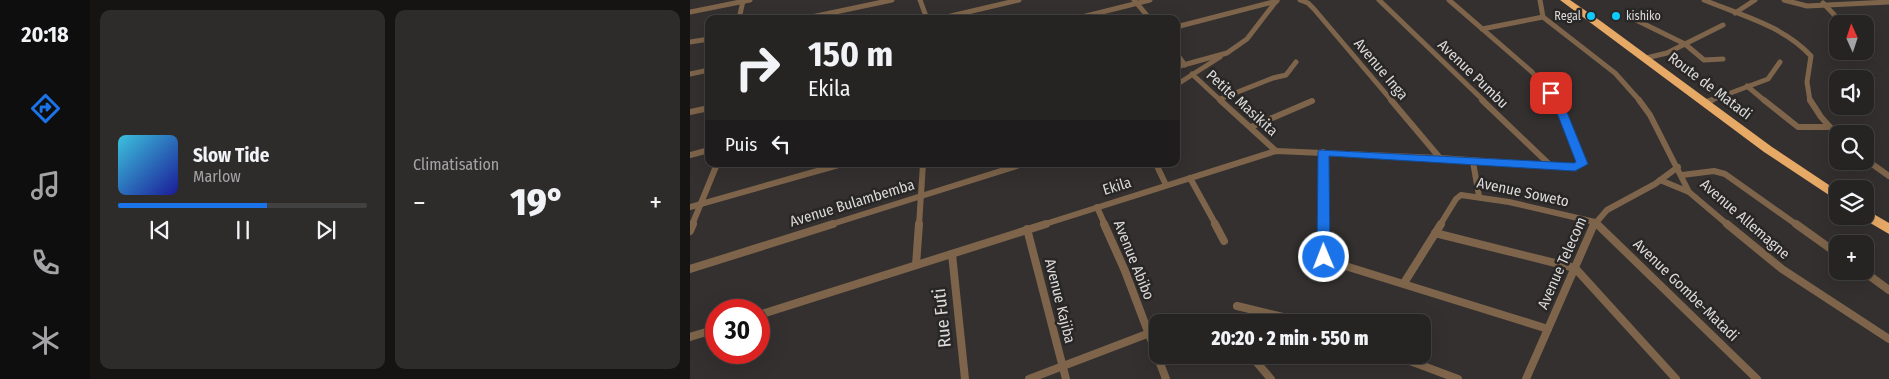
<!DOCTYPE html>
<html lang="fr">
<head>
<meta charset="utf-8">
<style>
	body { margin:0; font-family:"Fira Sans Condensed",sans-serif; background:#2e2c2b; color:#f1f3f6; height:100vh; display:flex; flex-direction:column; font-size:19px; white-space:nowrap }
	* { box-sizing:border-box; margin:0 }
	p { font-size:16px; color:#a4a4a6 }
	.icon { flex:none; width:28px; height:28px; fill:none; stroke:currentColor; stroke-width:2; stroke-linecap:round; stroke-linejoin:round }
	.map { position:relative; flex:1; overflow:hidden }
	.panel { display:flex; flex-direction:column; gap:10px; padding:10px; background:#151413; width:600px }
	.panel>* { flex:none }
	.guide { position:absolute; left:15px; top:15px; width:475px; height:152px; border-radius:10px; box-shadow:0 5px 20px #0002,0 0 0 1px #424141; background:#262423; color:#f1f3f6; overflow:hidden }
	.needle { width:32px; rotate:357deg }
	.controls { position:absolute; left:1139px; top:15px; display:grid; gap:10px }
	.controls a { display:grid; place-items:center; width:45px; height:45px; border-radius:10px; background:#262423; box-shadow:0 5px 20px #0002,0 0 0 1px #424141; font-size:25px }
	.speed { position:absolute; left:15px; top:299px; display:flex; gap:10px; font-size:25px; font-weight:700; text-align:center }
	.speed>* { display:grid; place-content:center; width:65px; height:65px; border-radius:50%; background:#262423; box-shadow:0 5px 20px #0002,0 0 0 1px #424141; line-height:1 }
	.speed .limit { border:8px solid #d22; background:#fff; color:#111 }
	.pin { position:absolute; display:grid; place-items:center; width:42px; height:42px; color:#fff; margin:-21px; border-radius:10px; box-shadow:0 2px 8px #0006 }
	.me { position:absolute; width:55px; margin:-28px; rotate:359deg; stroke-linejoin:round; filter:drop-shadow(0 0 4px #0008) }
	.turn { display:flex; align-items:center; gap:18px; height:105px; padding:0 20px; font-size:22px }
	.turn .icon { width:65px; height:65px; stroke-width:2.5 }
	.turn b { display:block; font-size:35px; line-height:42px }
	.then { display:flex; align-items:center; height:48px; padding:0 20px; background:#0003; gap:10px; font-size:19px }
	.big { font-size:38px; font-weight:800; line-height:1.1 }
	.panel .card { flex:1; display:flex; flex-direction:column; justify-content:center; gap:8px; min-width:0; padding:0 18px; border-radius:10px; background:#2e2c2b }
	.song { display:flex; align-items:center; gap:15px }
	.cover { width:60px; height:60px; border-radius:8px; background:linear-gradient(135deg,hsl(190 70% 55%),hsl(240 70% 35%)) }
	.played { height:5px; border-radius:2px; background:linear-gradient(90deg,#1a73e8 60%,#424141 60%) }
	.keys { display:flex; justify-content:space-around; direction:ltr }
	.heat { display:flex; justify-content:space-between; align-items:center; font-size:28px; direction:ltr }
	.panel .tiles { flex:1; display:grid; gap:10px; grid-template-columns:repeat(2,1fr) }
	.trip { position:absolute; left:459px; top:314px; width:282px; height:50px; border-radius:10px; background:#262423; box-shadow:0 5px 20px #0002,0 0 0 1px #424141; font-weight:800; line-height:50px; text-align:center }
	main { display:flex; flex:1; min-height:0 }
	.menu { display:flex; flex-direction:column; width:90px; justify-content:space-around; align-items:center; background:#0f0e0e; color:#a4a4a6 }
	.menu .icon { width:35px; height:35px }
	.menu .on { color:#1a73e8 }
	.menu b { font-size:22px; color:#f1f3f6 }
	.map>svg:first-child { display:block }
</style>
</head>
<body>
<main>
<nav class="menu">
<b>20:18</b>
<svg class="icon on" aria-label="directions" viewBox="0 0 24 24"><path d="M12 3l9 9-9 9-9-9zM9 14v-3h6M13 9l2 2-2 2"/></svg>
<svg class="icon" aria-label="music" viewBox="0 0 24 24"><path d="M9 18V5l10-2v13"/><circle cx="6" cy="18" r="3"/><circle cx="16" cy="16" r="3"/></svg>
<svg class="icon" aria-label="phone" viewBox="0 0 24 24"><path d="M5 4h4l2 5-3 2q2 4 5 5l2-3 5 2v4C11 20 4 13 5 4z"/></svg>
<svg class="icon" aria-label="climate" viewBox="0 0 24 24"><path d="M12 3v18M4 7l16 10M4 17L20 7"/></svg>
</nav>
<section class="panel">
<div class="tiles">
<div class="card">
<div class="song"><i class="cover"></i><div><b>Slow Tide</b><p>Marlow</p></div></div>
<div class="played"></div>
<div class="keys"><svg class="icon" aria-label="previous" viewBox="0 0 24 24"><path d="M18 5L8 12l10 7zM5 5v14"/></svg><svg class="icon" aria-label="pause" viewBox="0 0 24 24"><path d="M8 5v14M16 5v14"/></svg><svg class="icon" aria-label="next" viewBox="0 0 24 24"><path d="M6 5l10 7-10 7zM19 5v14"/></svg></div>
</div>
<div class="card"><p>Climatisation</p>
<div class="heat"><a>−</a><b class="big">19°</b><a>+</a></div>
</div>
</div>
</section>
<div class="map">
<svg width="1199" height="379" viewBox="0 0 1199 379">
	<rect width="100%" height="100%" fill="#33302f"/>
	<g fill="none" stroke-linecap="round" stroke-linejoin="round">
		<g stroke="#7d644a" stroke-width="5">
			<path d="M230,0l7,19"/>
			<path d="M444,0l16,19"/>
			<path d="M610,0l8,3 6,6 78,92"/>
			<path d="M689,0l105,101"/>
			<path d="M759,0l83,72 24,29"/>
			<path d="M850,0l3,17 72,56 25,28"/>
			<path d="M1014,0c36,15 80,26 107,56l-4,26 3,19"/>
			<path d="M1094,0l23,6 82,-4"/>
			<path d="M1133,3l20,21"/>
			<path d="M0,12l60,-12"/>
			<path d="M966,13l-20,7 49,24 19,16 19,-1"/>
			<path d="M1045,13l20,-13"/>
			<path d="M49,19l4,-18"/>
			<path d="M112,19l90,-19"/>
			<path d="M248,19l81,-19"/>
			<path d="M384,19l76,-19"/>
			<path d="M486,27l101,-26"/>
			<path d="M792,29l61,-12"/>
			<path d="M0,42l19,-3"/>
			<path d="M486,53l9,12"/>
			<path d="M956,58l21,-5 56,-28"/>
			<path d="M486,67l51,-14 20,-14 30,-39"/>
			<path d="M0,74l19,-4"/>
			<path d="M502,74l29,27"/>
			<path d="M486,85l44,-28"/>
			<path d="M1057,86l18,15"/>
			<path d="M530,99l53,-21 13,-3 10,-13"/>
			<path d="M1019,101l59,-22 12,-17"/>
		</g>
		<g stroke="#7d644a" stroke-width="6">
			<path d="M530,100l56,51"/>
			<path d="M701,100l49,58"/>
			<path d="M792,100l69,66"/>
			<path d="M949,100l11,15 39,77 39,33"/>
			<path d="M1074,100l34,27h31"/>
			<path d="M1120,100l11,17 17,19"/>
			<path d="M1016,102l6,-2"/>
			<path d="M0,112l19,-4"/>
			<path d="M561,127l61,-26"/>
			<path d="M633,152v73"/>
			<path d="M0,155l19,-5"/>
			<path d="M1175,159l24,17"/>
			<path d="M783,162l6,34"/>
			<path d="M466,164l10,21"/>
			<path d="M992,175l32,-4 11,3 72,51"/>
			<path d="M500,178l26,47"/>
			<path d="M970,180l29,12"/>
			<path d="M0,207l152,-43"/>
			<path d="M407,207l8,18"/>
			<path d="M2,225l25,-61"/>
			<path d="M139,225l194,-61"/>
			<path d="M229,225l4,-61"/>
			<path d="M352,225l234,-74 164,7 135,9 7,-3 -27,-64"/>
			<path d="M750,225l16,-26 5,-4 48,7 86,20 3,3"/>
			<path d="M904,225l13,-15 48,-26 23,-17"/>
		</g>
		<g stroke="#7d644a" stroke-width="8">
			<path d="M414,224l21,47 41,108"/>
			<path d="M525,224l9,17"/>
			<path d="M633,224v31l3,5 222,69"/>
			<path d="M907,224l160,155"/>
			<path d="M1037,224l55,45 107,70"/>
			<path d="M1106,224l42,30"/>
			<path d="M337,229l39,150"/>
			<path d="M0,231l3,-7"/>
			<path d="M745,233l140,35 101,111"/>
			<path d="M262,254l13,125"/>
			<path d="M226,265l3,-41"/>
			<path d="M0,269l143,-45"/>
			<path d="M1173,271l26,19"/>
			<path d="M714,283l37,-59"/>
			<path d="M547,306l67,16"/>
			<path d="M69,315l287,-91"/>
			<path d="M0,337l26,-8"/>
			<path d="M704,355l64,24"/>
			<path d="M562,357l19,22"/>
			<path d="M339,379l118,-45"/>
			<path d="M836,379l68,-155"/>
		</g>
		<g fill="#e7a966" fill-rule="evenodd">
			<path d="M870,0h10l32,22 170,125 66,44v10l-74,-49z"/>
			<path d="M1175,209l24,14v11l-29,-17 5,-1z"/>
		</g>
	</g>
	<path fill="#1a73e8" stroke="#114b97" d="M861,90l4,1 9,14 24,59 -13,7 -246,-15 1,101 -2,4h-9l-2,-4 1,-105 1,-2 255,13 2,-1 -22,-57 -7,-12z"/>
	<g fill="#0ecafa" stroke="#292626" stroke-width="2">
		<circle cx="901" cy="16" r="5"/>
		<circle cx="926" cy="16" r="5"/>
	</g>
	<g text-anchor="middle" stroke-width="5" stroke-linejoin="round" paint-order="stroke">
		<g font-size="12" fill="#dbd9d9" stroke="#292626" text-anchor="end">
			<text x="891" y="20">Regal</text>
			<text x="936" y="20" text-anchor="start">kishiko</text>
		</g>
		<g font-size="15" fill="#dbd9d9" stroke="#292626">
			<text transform="translate(691 69) rotate(50)" y="5">Avenue Inga</text>
			<text transform="translate(783 74) rotate(44)" y="5">Avenue Pumbu</text>
			<text transform="translate(1020 86) rotate(37)" y="5">Route de Matadi</text>
			<text transform="translate(552 103) rotate(42)" y="5">Petite Masikita</text>
			<text transform="translate(427 186) rotate(-17)" y="5">Ekila</text>
			<text transform="translate(833 192) rotate(12)" y="5">Avenue Soweto</text>
			<text transform="translate(162 203) rotate(-17)" y="5">Avenue Bulambemba</text>
			<text transform="translate(1055 219) rotate(41)" y="5">Avenue Allemagne</text>
			<text transform="translate(444 260) rotate(68)" y="5">Avenue Abibo</text>
			<text transform="translate(872 263) rotate(-66)" y="5">Avenue Telecom</text>
			<text transform="translate(996 290) rotate(44)" y="5">Avenue Gombe-Matadi</text>
			<text transform="translate(370 301) rotate(76)" y="5">Avenue Kajiba</text>
		</g>
		<g font-size="18" fill="#dbd9d9" stroke="#292626">
			<text transform="translate(252 318) rotate(-96)" y="6">Rue Futi</text>
		</g>
	</g>
</svg>
<div class="controls">
<a><svg class="needle" viewBox="-14 -14 28 28"><path d="M0-13l5 13h-10z" fill="#e53935"/><path d="M0 13l5-13h-10z" fill="#a4a4a6"/></svg></a>
<a><svg class="icon" aria-label="sound" viewBox="0 0 24 24"><path d="M4 9h4l5-4v14l-5-4H4zM17 9q2 3 0 6"/></svg></a>
<a><svg class="icon" aria-label="search" viewBox="0 0 24 24"><circle cx="10" cy="10" r="6"/><path d="M15 15l6 6"/></svg></a>
<a><svg class="icon" aria-label="layers" viewBox="0 0 24 24"><path d="M12 4l9 5-9 5-9-5zM3 14l9 5 9-5"/></svg></a>
<a>+</a>
</div>
<div class="speed"><div class="limit">30</div></div>
<div class="pin" style="left:861px;top:93px;background:#d93025"><svg class="icon" aria-label="arrive" viewBox="0 0 24 24"><path d="M6 21V4h12l-3 4 3 4H6"/></svg></div>
<svg class="me" style="left:634px;top:257px" viewBox="-20 -20 40 40"><circle r="17" fill="#1a73e8" stroke="#fff" stroke-width="3"/><path d="M0-11L8 9 0 5-8 9z" fill="#fff"/></svg>
<div class="trip">20:20 · 2 min · 550 m</div>
<div class="guide">
<div class="turn"><svg class="icon" aria-label="right" viewBox="0 0 24 24"><path d="M7 20v-9h11M14 6l5 5-5 5"/></svg><div><b>150 m</b>Ekila</div></div>
<div class="then">Puis<svg class="icon" aria-label="left" viewBox="0 0 24 24"><path d="M17 20v-9H6M10 6l-5 5 5 5"/></svg></div>
</div>
</div>
</main>
</body>
</html>
